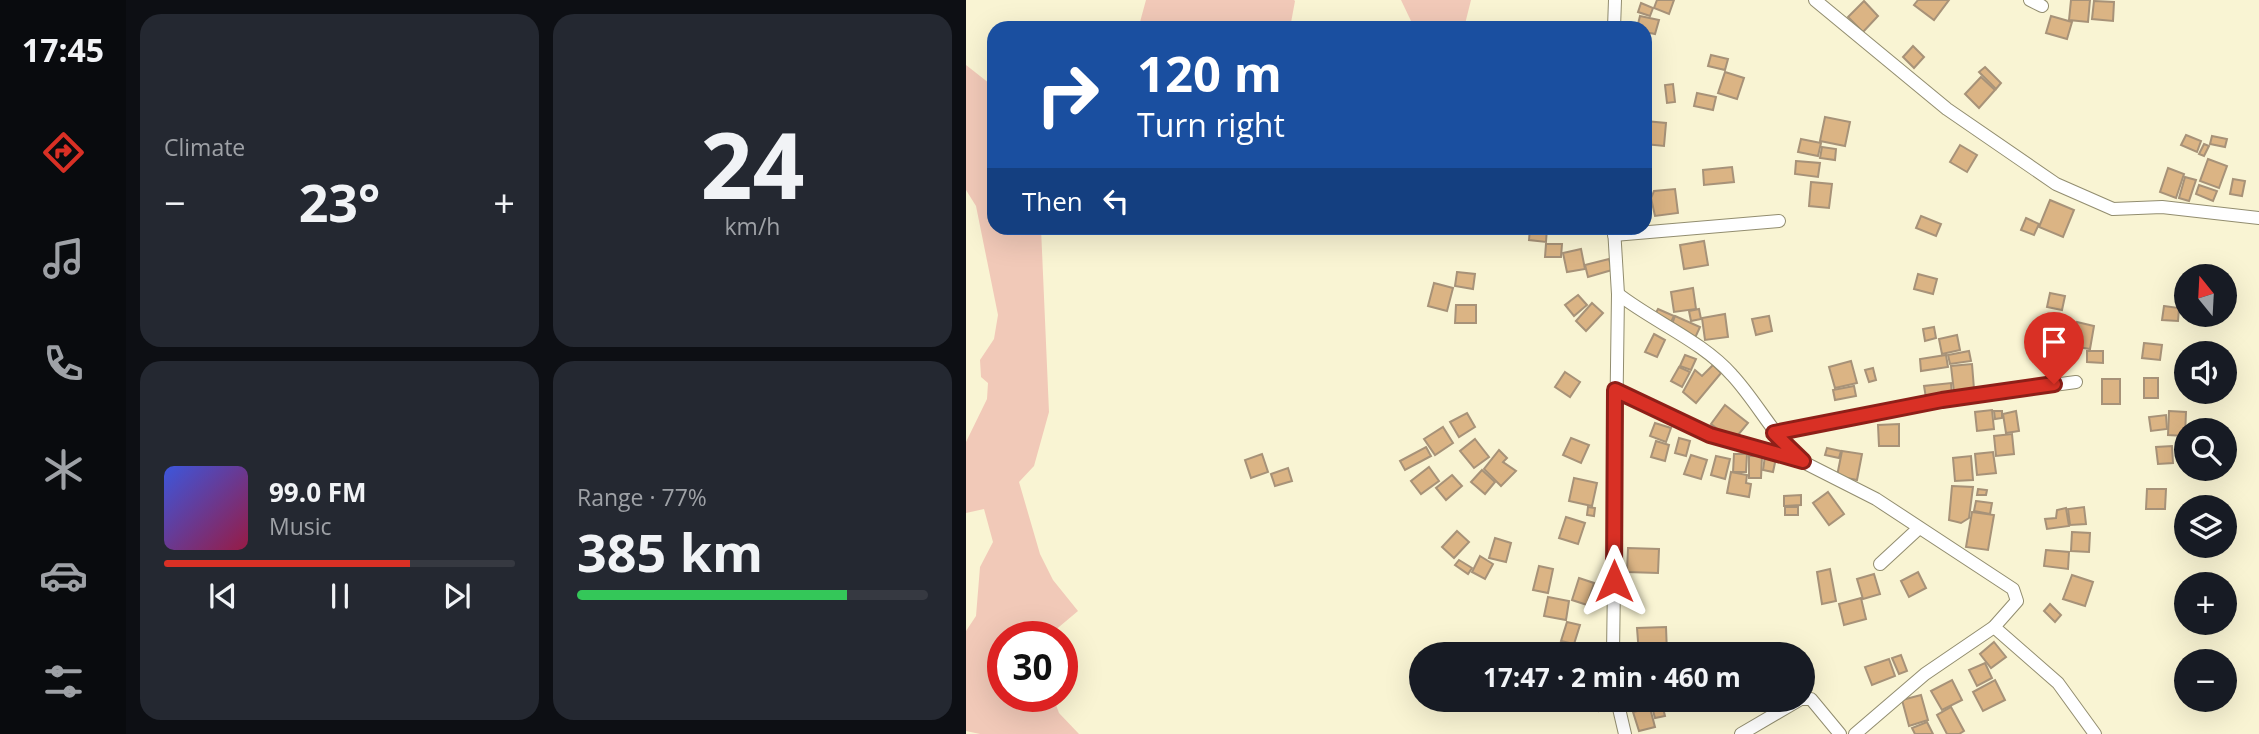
<!DOCTYPE html>
<html lang="en">
<head>
<meta charset="utf-8">
<style>
	body { margin:0; font-family:"Open Sans",sans-serif; background:#242831; color:#f1f3f6; height:100vh; display:flex; flex-direction:column; font-size:26px; white-space:nowrap }
	* { box-sizing:border-box; margin:0 }
	p { font-size:23px; color:#9ea1a6 }
	.icon { flex:none; width:38px; height:38px; fill:none; stroke:currentColor; stroke-width:2; stroke-linecap:round; stroke-linejoin:round }
	.map { position:relative; flex:1; overflow:hidden }
	.details { display:flex; flex-direction:column; gap:14px; padding:14px; background:#0d0f14; width:840px }
	.details>* { flex:none }
	.guide { position:absolute; left:21px; top:21px; width:665px; height:214px; border-radius:21px; box-shadow:0 7px 28px #0002; background:#1a4fa0; color:#fff; overflow:hidden }
	.needle { width:46px; rotate:342deg }
	.controls { position:absolute; left:1208px; top:264px; display:grid; gap:14px }
	.controls a { display:grid; place-items:center; width:63px; height:63px; border-radius:50%; background:#171b24; box-shadow:0 7px 28px #0002; font-size:35px }
	.speed { position:absolute; left:21px; top:621px; display:flex; gap:14px; font-size:35px; font-weight:700; text-align:center }
	.speed>* { display:grid; place-content:center; width:91px; height:91px; border-radius:50%; background:#171b24; box-shadow:0 7px 28px #0002; line-height:1 }
	.speed .limit { border:10px solid #d22; background:#fff; color:#111 }
	.pin { position:absolute; display:grid; place-items:center; width:60px; height:60px; color:#fff; margin:-72px -30px; border-radius:50% 50% 50% 0; rotate:-45deg; box-shadow:0 0 7px #0007 }
	.pin .icon { rotate:45deg }
	.me { position:absolute; width:77px; margin:-38px; rotate:0deg; stroke-linejoin:round; filter:drop-shadow(0 0 5px #0008) }
	.turn { display:flex; align-items:center; gap:24px; height:147px; padding:0 35px; font-size:32px }
	.turn .icon { width:91px; height:91px; stroke-width:2.5 }
	.turn b { display:block; font-size:49px; line-height:60px }
	.then { display:flex; align-items:center; height:66px; padding:0 35px; background:#0003; gap:14px; font-size:26px }
	.big { font-size:52px; font-weight:700; line-height:1.1 }
	.details .card { flex:1; display:flex; flex-direction:column; justify-content:center; gap:10px; min-width:0; padding:0 24px; border-radius:21px; background:#242831 }
	.details .dial { align-items:center; gap:0 }
	.dial b { font-size:91px; line-height:1 }
	.song { display:flex; align-items:center; gap:21px }
	.cover { width:84px; height:84px; border-radius:10px; background:linear-gradient(135deg,hsl(230 70% 55%),hsl(340 70% 35%)) }
	.played { height:7px; border-radius:4px; background:linear-gradient(90deg,#d93025 70%,#363941 70%) }
	.keys { display:flex; justify-content:space-around; direction:ltr }
	.heat { display:flex; justify-content:space-between; align-items:center; font-size:38px; direction:ltr }
	.charge { height:10px; border-radius:5px; background:linear-gradient(90deg,#34c759 77%,#363941 0) }
	.details .tiles { flex:1; display:grid; gap:14px; grid-template-columns:repeat(2,1fr) }
	.trip { position:absolute; left:443px; top:642px; width:406px; height:70px; border-radius:35px; background:#171b24; box-shadow:0 7px 28px #0002; font-weight:700; line-height:70px; text-align:center }
	main { display:flex; flex:1; min-height:0 }
	.tab-bar { display:flex; flex-direction:column; width:126px; justify-content:space-around; align-items:center; background:#090b0e; color:#9ea1a6 }
	.tab-bar .icon { width:49px; height:49px }
	.tab-bar .on { color:#d93025 }
	.tab-bar b { font-size:32px; color:#f1f3f6 }
	.map>svg:first-child { display:block }
</style>
</head>
<body>
<main>
<nav class="tab-bar">
<b>17:45</b>
<svg class="icon on" aria-label="directions" viewBox="0 0 24 24"><path d="M12 3l9 9-9 9-9-9zM9 14v-3h6M13 9l2 2-2 2"/></svg>
<svg class="icon" aria-label="music" viewBox="0 0 24 24"><path d="M9 18V5l10-2v13"/><circle cx="6" cy="18" r="3"/><circle cx="16" cy="16" r="3"/></svg>
<svg class="icon" aria-label="phone" viewBox="0 0 24 24"><path d="M5 4h4l2 5-3 2q2 4 5 5l2-3 5 2v4C11 20 4 13 5 4z"/></svg>
<svg class="icon" aria-label="climate" viewBox="0 0 24 24"><path d="M12 3v18M4 7l16 10M4 17L20 7"/></svg>
<svg class="icon" aria-label="car" viewBox="0 0 24 24"><path d="M5 17H2v-5l4-1 3-4h7l3 4 3 1v5h-3M9 17h6M6 11h13"/><circle cx="7" cy="17" r="2"/><circle cx="17" cy="17" r="2"/></svg>
<svg class="icon" aria-label="filters" viewBox="0 0 24 24"><path d="M4 7h16M4 17h16"/><circle cx="9" cy="7" r="2"/><circle cx="15" cy="17" r="2"/></svg>
</nav>
<section class="details">
<div class="tiles">
<div class="card"><p>Climate</p>
<div class="heat"><a>−</a><b class="big">23°</b><a>+</a></div>
</div>
<div class="card dial"><b>24</b><p>km/h</p></div>
<div class="card">
<div class="song"><i class="cover"></i><div><b>99.0 FM</b><p>Music</p></div></div>
<div class="played"></div>
<div class="keys"><svg class="icon" aria-label="previous" viewBox="0 0 24 24"><path d="M18 5L8 12l10 7zM5 5v14"/></svg><svg class="icon" aria-label="pause" viewBox="0 0 24 24"><path d="M8 5v14M16 5v14"/></svg><svg class="icon" aria-label="next" viewBox="0 0 24 24"><path d="M6 5l10 7-10 7zM19 5v14"/></svg></div>
</div>
<div class="card"><p>Range · 77%</p><b class="big">385 km</b><div class="charge"></div></div>
</div>
</section>
<div class="map">
<svg width="1293" height="734" viewBox="0 0 1293 734">
	<rect width="100%" height="100%" fill="#f9f4d3"/>
	<g fill="#f1c9b8">
		<path d="M180,0h148l1,1 -5,27h-157l7,-6z"/>
		<path d="M435,0h70l-7,28h-39l-13,-5z"/>
		<path d="M0,65l28,22v141h47l8,184 -15,54 -15,16 21,72 13,26 25,31 -31,26h-44v59l50,1 6,16 20,21h-99l-14,-3v-100l10,-15 4,-49 13,-25 -9,-33 -18,4v-71l21,-43 1,-16 -7,-6 -1,-17 14,-21 4,-24 -22,-109 -10,-16z"/>
	</g>
	<g fill="#dbb484" stroke="#a79278" stroke-width="2">
		<path d="M691,0h17l-5,14 -15,-6z"/>
		<path d="M952,0h31l-15,20 -20,-15z"/>
		<path d="M1105,0h19l-2,22 -19,-2z"/>
		<path d="M898,1l14,15 -15,16 -15,-15z"/>
		<path d="M1128,1l20,1 -1,19 -21,-2z"/>
		<path d="M675,3l12,5 -3,8 -12,-4z"/>
		<path d="M674,16l19,4 -4,14 -10,-2v-4h-8z"/>
		<path d="M1085,16l21,6 -5,17 -21,-6z"/>
		<path d="M947,46l11,11 -10,11 -11,-11z"/>
		<path d="M745,55l17,4 -3,11 -17,-4z"/>
		<path d="M1019,67l16,16 -5,6 -17,-17z"/>
		<path d="M759,72l19,6 -7,21 -19,-6z"/>
		<path d="M1015,77l14,13 -16,18 -14,-14z"/>
		<path d="M707,84l2,18 -8,1 -2,-18z"/>
		<path d="M731,93l19,4 -3,13 -19,-4z"/>
		<path d="M859,117l25,5 -5,24 -25,-5z"/>
		<path d="M679,121l21,2 -2,23 -19,-2z"/>
		<path d="M1220,135l15,6 -4,11 -16,-7z"/>
		<path d="M1246,136l15,3 -2,8 -15,-3z"/>
		<path d="M835,139l20,4 -3,13 -20,-4z"/>
		<path d="M1238,144l5,2 -5,10 -5,-2z"/>
		<path d="M994,145l17,10 -10,17 -17,-10z"/>
		<path d="M856,147l14,2 -1,11 -15,-2z"/>
		<path d="M1242,159l19,7 -8,22 -19,-7z"/>
		<path d="M830,161l24,2 -2,14 -23,-3z"/>
		<path d="M766,167l2,15 -30,3 -1,-15z"/>
		<path d="M1202,168l16,6 -8,24 -16,-6z"/>
		<path d="M1219,177l11,3 -7,21 -10,-3z"/>
		<path d="M1267,179l12,2 -3,15 -12,-2z"/>
		<path d="M845,182l21,2 -3,24 -20,-2z"/>
		<path d="M1233,185l18,6 -4,10 -17,-7z"/>
		<path d="M709,189l3,24 -23,3 -4,-18 3,-7z"/>
		<path d="M1084,200l24,10 -11,27 -24,-10z"/>
		<path d="M955,216l20,8 -5,12 -20,-8z"/>
		<path d="M1060,218l13,6 -5,11 -13,-5z"/>
		<path d="M564,228h17l-1,14 -17,-2z"/>
		<path d="M738,241l4,24 -24,4 -4,-24z"/>
		<path d="M580,244h16l-1,13h-16z"/>
		<path d="M615,249l4,20 -18,3 -4,-19z"/>
		<path d="M643,259l3,11 -24,7 -3,-12z"/>
		<path d="M491,272l18,2 -2,15 -18,-3z"/>
		<path d="M952,274l19,5 -4,15 -19,-5z"/>
		<path d="M468,283l19,5 -6,23 -19,-5z"/>
		<path d="M1216,284l4,1v20l-9,-2z"/>
		<path d="M727,288l3,21 -22,3 -3,-20z"/>
		<path d="M1084,293l15,3 -3,14 -15,-3z"/>
		<path d="M612,295l9,10 -13,11 -9,-11z"/>
		<path d="M626,303l11,10 -17,18 -10,-10z"/>
		<path d="M490,305h20v18h-21z"/>
		<path d="M1198,306l15,2 -1,13 -16,-1z"/>
		<path d="M692,309l16,7 -4,8 -16,-8z"/>
		<path d="M733,309l2,10 -10,2 -2,-10z"/>
		<path d="M759,314l3,23 -23,3 -3,-22z"/>
		<path d="M709,316l25,11 -5,11 -24,-11z"/>
		<path d="M803,316l3,15 -16,4 -4,-16z"/>
		<path d="M1111,322l17,4 -4,23 -18,-3z"/>
		<path d="M968,327l2,11 -11,3 -2,-12z"/>
		<path d="M688,334l11,6 -8,17 -12,-5z"/>
		<path d="M991,335l3,15 -18,4 -3,-15z"/>
		<path d="M1178,343l18,2 -2,15 -18,-2z"/>
		<path d="M1003,351l2,10 -21,3 -2,-9z"/>
		<path d="M1121,351h16v12l-16,-1z"/>
		<path d="M719,355l11,4 -5,11 -11,-4z"/>
		<path d="M980,355l2,12 -27,4 -1,-12z"/>
		<path d="M885,361l6,22 -22,5 -6,-21z"/>
		<path d="M1006,364l2,25 -20,3 -3,-26z"/>
		<path d="M747,365l8,8 -25,30 -13,-11 12,-22 7,6z"/>
		<path d="M713,367l11,5 -8,15 -11,-6z"/>
		<path d="M907,368l3,12 -7,2 -4,-12z"/>
		<path d="M599,372l15,10 -10,15 -15,-10z"/>
		<rect x="1178" y="378" width="14" height="20"/>
		<rect x="1136" y="379" width="18" height="25"/>
		<path d="M985,383l1,13 -26,2 -2,-12z"/>
		<path d="M888,386l2,10 -21,4 -2,-10z"/>
		<path d="M759,405l23,18 -15,18 -22,-17z"/>
		<path d="M1026,410l2,19 -17,2 -2,-19z"/>
		<path d="M1028,411h8v7l-7,1z"/>
		<path d="M1050,411l3,20 -13,2 -3,-19z"/>
		<path d="M1203,411l17,1 -1,24 -17,-1z"/>
		<path d="M501,413l8,14 -16,10 -9,-15z"/>
		<path d="M1200,415l1,14 -16,2 -2,-14z"/>
		<path d="M689,423l16,5 -5,14 -16,-6z"/>
		<path d="M933,424v22h-20l-1,-21z"/>
		<path d="M477,427l10,16 -18,12 -11,-16z"/>
		<path d="M1046,434l2,20 -18,2 -2,-20z"/>
		<path d="M605,438l18,7 -8,18 -18,-8z"/>
		<path d="M713,438l11,3 -4,15 -11,-3z"/>
		<path d="M509,439l14,18 -15,11 -14,-17z"/>
		<path d="M690,441l13,4 -4,16 -14,-4z"/>
		<path d="M1206,446l1,17 -15,1 -2,-17z"/>
		<path d="M460,447l5,9 -26,14 -5,-9z"/>
		<path d="M861,448l14,3 -2,7 -14,-3z"/>
		<path d="M533,450l8,8 -4,4 13,9 -15,15 -17,-17z"/>
		<path d="M876,451l20,3 -5,26 -20,-4z"/>
		<path d="M1027,452l3,21 -19,2 -2,-21z"/>
		<path d="M296,454l6,18 -17,6 -6,-18z"/>
		<path d="M768,454h13l-1,18h-13z"/>
		<path d="M725,455l16,5 -6,19 -17,-5z"/>
		<path d="M750,456l14,3 -5,20 -14,-4z"/>
		<path d="M783,456h13l-1,22h-12z"/>
		<path d="M799,456l11,2 -3,14 -10,-2z"/>
		<path d="M1005,456l2,24 -18,1 -2,-23z"/>
		<path d="M463,467l10,14 -18,13 -10,-13z"/>
		<path d="M322,468l4,13 -17,5 -4,-12z"/>
		<path d="M516,470l13,12 -10,12 -14,-12z"/>
		<path d="M765,472l16,3 -1,8 5,1 -2,13 -22,-4z"/>
		<path d="M486,475l10,11 -16,14 -10,-12z"/>
		<path d="M608,478l23,5 -5,23 -23,-5z"/>
		<path d="M986,486l21,1 -4,31 -8,5 -12,-3z"/>
		<path d="M1012,489l9,1 -1,5h-9z"/>
		<path d="M1181,489h19l-1,20h-19z"/>
		<path d="M862,492l16,22 -15,11 -16,-22z"/>
		<path d="M835,495v10l-17,1v-10z"/>
		<path d="M1010,501l16,2 -2,11 -16,-3z"/>
		<path d="M622,507l7,1 -1,8 -7,-1z"/>
		<rect x="819" y="507" width="13" height="8"/>
		<path d="M1118,507l2,17 -16,1 -2,-16z"/>
		<path d="M1100,508l3,18 -22,3 -2,-10 11,-1 1,-8z"/>
		<path d="M1006,512l22,3 -6,35 -22,-3z"/>
		<path d="M600,517l19,6 -7,21 -19,-6z"/>
		<path d="M491,531l12,11 -15,16 -12,-11z"/>
		<path d="M1106,532l18,1 -1,19 -18,-1z"/>
		<path d="M529,538l16,5 -5,19 -17,-4z"/>
		<path d="M662,548l31,1 -1,24 -31,-1z"/>
		<path d="M1080,550l23,2 -1,17 -24,-3z"/>
		<path d="M514,556l13,8 -8,15 -13,-7z"/>
		<path d="M493,560l13,8 -4,6 -13,-9z"/>
		<path d="M573,566l14,3 -5,24 -15,-3z"/>
		<path d="M864,569l6,32 -14,3 -5,-32z"/>
		<path d="M952,572l8,16 -17,9 -8,-16z"/>
		<path d="M908,574l6,20 -17,5 -6,-20z"/>
		<path d="M1106,575l21,7 -8,24 -22,-7z"/>
		<path d="M613,578l15,5 -7,22 -15,-5z"/>
		<path d="M582,597l21,4 -3,19 -22,-4z"/>
		<path d="M895,598l5,21 -22,6 -5,-21z"/>
		<path d="M1084,604l11,11 -6,7 -11,-11z"/>
		<path d="M601,622l13,3 -6,19 -13,-3z"/>
		<path d="M700,627l1,26 -28,1 -2,-26z"/>
		<path d="M1028,642l12,15 -15,11 -11,-14z"/>
		<path d="M935,655l6,16 -8,3 -7,-16z"/>
		<path d="M923,659l6,17 -23,9 -7,-18z"/>
		<path d="M1019,663l7,15 -15,8 -8,-16z"/>
		<path d="M986,680l10,20 -20,10 -11,-19z"/>
		<path d="M1029,680l10,20 -22,11 -10,-19z"/>
		<path d="M955,695l7,25 -19,6 -7,-26z"/>
		<path d="M615,700h20l-3,11 -18,-5z"/>
		<path d="M696,704l3,12 -10,2 -3,-11z"/>
		<path d="M985,707l13,24 -5,3h-12l-10,-19z"/>
		<path d="M684,708l5,19 -16,4 -6,-19z"/>
		<path d="M961,722l6,12h-18l-3,-6z"/>
	</g>
	<g fill="none" stroke-linecap="round" stroke-linejoin="round">
		<defs>
			<g id="minor">
				<path d="M849,0l132,109 109,75 57,25 49,-2 97,11"/>
				<path d="M1064,0l12,6"/>
				<path d="M648,28l1,-28"/>
				<path d="M648,235l165,-14"/>
				<path d="M652,294c36,28 84,47 114,81 25,27 40,59 68,84"/>
				<path d="M649,390l95,45 93,27 73,37 137,90 4,12 -23,26 -69,47 -70,60"/>
				<path d="M808,433l168,-33 134,-18"/>
				<path d="M914,564l39,-36"/>
				<path d="M1028,627l64,56 37,51"/>
				<path d="M647,654l5,-360 -4,-66"/>
				<path d="M836,699h9l29,35"/>
				<path d="M651,700l8,34"/>
				<path d="M775,734l58,-34"/>
			</g>
		</defs>
		<use href="#minor" stroke="#928d6f" stroke-width="14"/>
		<use href="#minor" stroke="#fff" stroke-width="12"/>
	</g>
	<g fill="none" stroke-linecap="round" stroke-linejoin="round">
		<defs>
			<path id="route" d="M648,581l1,-191 95,45 93,26 -29,-28 168,-33 112,-16"/>
		</defs>
		<use href="#route" stroke="#8d1f18" stroke-width="18"/>
		<use href="#route" stroke="#d93025" stroke-width="12"/>
	</g>
</svg>
<div class="controls">
<a><svg class="needle" viewBox="-14 -14 28 28"><path d="M0-13l5 13h-10z" fill="#e53935"/><path d="M0 13l5-13h-10z" fill="#9ea1a6"/></svg></a>
<a><svg class="icon" aria-label="sound" viewBox="0 0 24 24"><path d="M4 9h4l5-4v14l-5-4H4zM17 9q2 3 0 6"/></svg></a>
<a><svg class="icon" aria-label="search" viewBox="0 0 24 24"><circle cx="10" cy="10" r="6"/><path d="M15 15l6 6"/></svg></a>
<a><svg class="icon" aria-label="layers" viewBox="0 0 24 24"><path d="M12 4l9 5-9 5-9-5zM3 14l9 5 9-5"/></svg></a>
<a>+</a>
<a>−</a>
</div>
<div class="speed"><div class="limit">30</div></div>
<div class="pin" style="left:1088px;top:384px;background:#d93025"><svg class="icon" aria-label="arrive" viewBox="0 0 24 24"><path d="M6 21V4h12l-3 4 3 4H6"/></svg></div>
<svg class="me" style="left:648px;top:581px" viewBox="-20 -20 40 40"><path d="M0-17L14 15 0 8-14 15z" fill="#d93025" stroke="#fff" stroke-width="4"/></svg>
<div class="trip">17:47 · 2 min · 460 m</div>
<div class="guide">
<div class="turn"><svg class="icon" aria-label="right" viewBox="0 0 24 24"><path d="M7 20v-9h11M14 6l5 5-5 5"/></svg><div><b>120 m</b>Turn right</div></div>
<div class="then">Then<svg class="icon" aria-label="left" viewBox="0 0 24 24"><path d="M17 20v-9H6M10 6l-5 5 5 5"/></svg></div>
</div>
</div>
</main>
</body>
</html>
